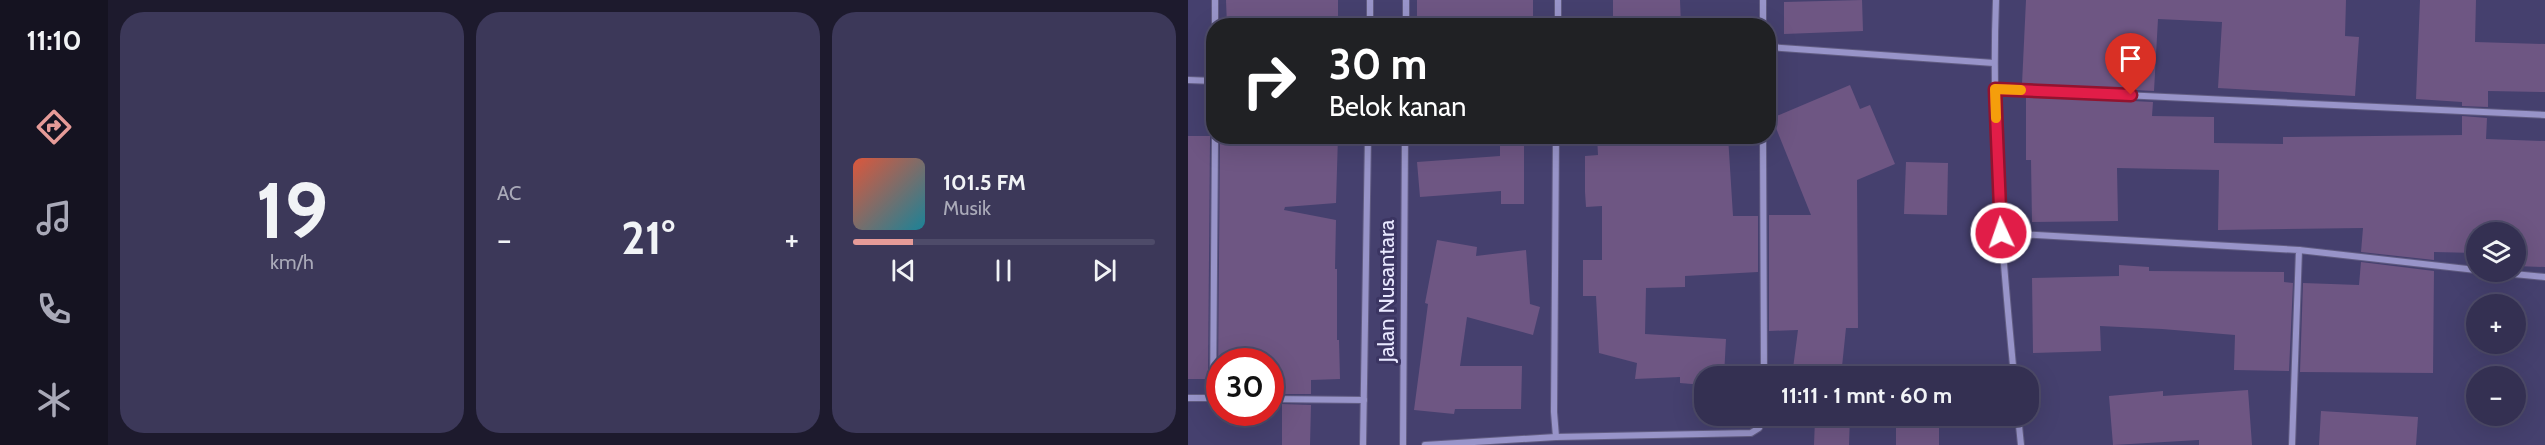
<!DOCTYPE html>
<html lang="id">
<head>
<meta charset="utf-8">
<style>
	body { margin:0; font-family:Cabin,sans-serif; background:#3c3859; color:#f1f3f6; height:100vh; display:flex; flex-direction:column; font-size:22px; white-space:nowrap }
	* { box-sizing:border-box; margin:0 }
	p { font-size:20px; color:#a9a9b8 }
	.icon { flex:none; width:33px; height:33px; fill:none; stroke:currentColor; stroke-width:2; stroke-linecap:round; stroke-linejoin:round }
	.map { position:relative; flex:1; overflow:hidden }
	.panel { display:flex; flex-direction:column; gap:12px; padding:12px; background:#1d1a2d; width:1080px }
	.panel>* { flex:none }
	.hud { position:absolute; left:18px; top:18px; width:570px; height:126px; border-radius:24px; box-shadow:0 6px 24px #0002,0 0 0 2px #4e4b69; background:#202124; color:#fff; overflow:hidden }
	.tools { position:absolute; left:1278px; top:222px; display:grid; gap:12px }
	.tools a { display:grid; place-items:center; width:60px; height:60px; border-radius:50%; background:#343052; box-shadow:0 6px 24px #0002,0 0 0 2px #4e4b69; font-size:30px }
	.speed { position:absolute; left:18px; top:348px; display:flex; gap:12px; font-size:30px; font-weight:700; text-align:center }
	.speed>* { display:grid; place-content:center; width:78px; height:78px; border-radius:50%; background:#343052; box-shadow:0 6px 24px #0002,0 0 0 2px #4e4b69; line-height:1 }
	.speed .limit { border:9px solid #d22; background:#fff; color:#111 }
	.pin { position:absolute; display:grid; place-items:center; width:51px; height:51px; color:#fff; margin:-62px -26px; border-radius:50% 50% 50% 0; rotate:-45deg; box-shadow:0 0 6px #0007 }
	.pin .icon { rotate:45deg }
	.me { position:absolute; width:66px; margin:-33px; rotate:357deg; stroke-linejoin:round; filter:drop-shadow(0 0 4px #0008) }
	.turn { display:flex; align-items:center; gap:21px; height:126px; padding:0 24px; font-size:27px }
	.turn .icon { width:78px; height:78px; stroke-width:2.5 }
	.turn b { display:block; font-size:42px; line-height:51px }
	.big { font-size:45px; font-weight:700; line-height:1.1 }
	.panel .card { flex:1; display:flex; flex-direction:column; justify-content:center; gap:9px; min-width:0; padding:0 21px; border-radius:24px; background:#3c3859 }
	.panel .dial { align-items:center; gap:0 }
	.dial b { font-size:78px; line-height:1 }
	.song { display:flex; align-items:center; gap:18px }
	.cover { width:72px; height:72px; border-radius:9px; background:linear-gradient(135deg,hsl(10 70% 55%),hsl(190 70% 35%)) }
	.played { height:6px; border-radius:3px; background:linear-gradient(90deg,#e69b98 20%,#4e4b69 20%) }
	.keys { display:flex; justify-content:space-around; direction:ltr }
	.heat { display:flex; justify-content:space-between; align-items:center; font-size:33px; direction:ltr }
	.panel .tiles { flex:1; display:grid; gap:12px; grid-template-columns:repeat(3,1fr) }
	.trip { position:absolute; left:506px; top:366px; width:345px; height:60px; border-radius:24px; background:#343052; box-shadow:0 6px 24px #0002,0 0 0 2px #4e4b69; font-weight:700; line-height:60px; text-align:center }
	main { display:flex; flex:1; min-height:0 }
	.dock { display:flex; flex-direction:column; width:108px; justify-content:space-around; align-items:center; background:#151321; color:#a9a9b8 }
	.dock .icon { width:42px; height:42px }
	.dock .current { color:#e69b98 }
	.dock b { font-size:27px; color:#f1f3f6 }
	.map>svg:first-child { display:block }
</style>
</head>
<body>
<main>
<nav class="dock">
<b>11:10</b>
<svg class="icon current" aria-label="directions" viewBox="0 0 24 24"><path d="M12 3l9 9-9 9-9-9zM9 14v-3h6M13 9l2 2-2 2"/></svg>
<svg class="icon" aria-label="music" viewBox="0 0 24 24"><path d="M9 18V5l10-2v13"/><circle cx="6" cy="18" r="3"/><circle cx="16" cy="16" r="3"/></svg>
<svg class="icon" aria-label="phone" viewBox="0 0 24 24"><path d="M5 4h4l2 5-3 2q2 4 5 5l2-3 5 2v4C11 20 4 13 5 4z"/></svg>
<svg class="icon" aria-label="climate" viewBox="0 0 24 24"><path d="M12 3v18M4 7l16 10M4 17L20 7"/></svg>
</nav>
<section class="panel">
<div class="tiles">
<div class="card dial"><b>19</b><p>km/h</p></div>
<div class="card"><p>AC</p>
<div class="heat"><a>−</a><b class="big">21°</b><a>+</a></div>
</div>
<div class="card">
<div class="song"><i class="cover"></i><div><b>101.5 FM</b><p>Musik</p></div></div>
<div class="played"></div>
<div class="keys"><svg class="icon" aria-label="previous" viewBox="0 0 24 24"><path d="M18 5L8 12l10 7zM5 5v14"/></svg><svg class="icon" aria-label="pause" viewBox="0 0 24 24"><path d="M8 5v14M16 5v14"/></svg><svg class="icon" aria-label="next" viewBox="0 0 24 24"><path d="M6 5l10 7-10 7zM19 5v14"/></svg></div>
</div>
</div>
</section>
<div class="map">
<svg width="1357" height="445" viewBox="0 0 1357 445">
	<rect width="100%" height="100%" fill="#45406e"/>
	<g fill="#6e5683">
		<path d="M38,0h112v26h-111z"/>
		<rect x="229" y="0" width="116" height="26"/>
		<path d="M425,0h67l1,26h-68z"/>
		<path d="M674,0l1,31 -79,3v-32z"/>
		<path d="M838,0h320l-1,36 14,1 -4,59 -137,-8 4,-66 -64,-3 -4,72 -132,-7z"/>
		<path d="M1232,0h56l-1,42 70,2v48l-57,-1v16l-26,-1v-4l-46,-3z"/>
		<path d="M662,85l10,24 10,-4 25,59 -38,16 1,148h-12l-5,48h-49l6,-46 -29,1v-116h42l-39,-97z"/>
		<path d="M838,96l127,6 -1,14 62,1v26l69,1v-7l179,-2v-19l25,2 -1,21 59,2v126l-29,-1v-34h-40v21l-42,-1v8l-73,-8 2,-24 -145,2 1,-60 -102,-2 1,53 -86,1 -1,-62h-5z"/>
		<path d="M0,136h22l-2,243h-20z"/>
		<path d="M32,136h118l-2,67 -51,4 -1,3 52,10 -1,49h2v71h2l1,39 -29,1v14h-29v-14l-12,1v-19h-50l-2,17z"/>
		<path d="M409,136h131l5,80h25v56l-73,4v11l-39,1 -1,46 81,5 -2,37h-20v9l-24,-2v-6l-45,2 2,-16 -38,-10 -3,-57h-13v-36h19v-54l-16,1 -1,-15v-36l13,-1z"/>
		<path d="M312,140h24v64h-23v-13l-81,6 -3,-35 83,-6z"/>
		<path d="M718,162l42,1 -1,52 -43,-1z"/>
		<path d="M249,240l40,7 -1,9 50,-6 4,54 10,3 -7,28 -66,-18 -7,49h62l-1,43h-66l-1,5 -40,-4 14,-106 -3,-1z"/>
		<path d="M1173,262l73,9 -1,102 -133,-1 3,-89 56,2z"/>
		<path d="M931,265l30,2v4l135,1v10l9,1 -4,88 -55,-1 1,-35 -73,-6 -62,-3 1,25 -68,2 -1,-75 87,-2z"/>
		<path d="M1060,390l4,55h-53v-5l-86,5 -4,-49 54,-5v5z"/>
		<path d="M94,404l29,1 -1,40h-28z"/>
		<path d="M1133,411l97,6 -2,28h-97z"/>
		<path d="M625,416h37l-1,29h-35l1,-26h-2z"/>
		<rect x="708" y="416" width="43" height="29"/>
	</g>
	<g fill="none" stroke-linecap="round" stroke-linejoin="round">
		<defs>
			<g id="street">
				<path d="M27,0v26"/>
				<path d="M808,0c-5,126 6,251 18,376"/>
				<path d="M182,26v-26"/>
				<path d="M218,26v-26"/>
				<path d="M370,26v-26"/>
				<path d="M575,26v-26"/>
				<path d="M580,47l226,16"/>
				<path d="M0,80l26,1"/>
				<path d="M807,89l550,26"/>
				<path d="M575,136l1,240"/>
				<path d="M813,233l298,17 -7,195"/>
				<path d="M1111,250l177,20"/>
				<path d="M1305,272l52,5"/>
				<path d="M0,398h32"/>
				<path d="M25,398l2,-262"/>
				<path d="M82,399l94,1"/>
				<path d="M830,416l3,29"/>
				<path d="M368,437l-2,-25 2,-276"/>
				<path d="M175,445l5,-309"/>
				<path d="M215,445l2,-309"/>
				<path d="M237,445l131,-8 195,-4 8,-5 5,-12"/>
			</g>
		</defs>
		<use href="#street" stroke="#615c82" stroke-width="8"/>
		<use href="#street" stroke="#9894c9" stroke-width="6"/>
	</g>
	<g fill="none" stroke-linecap="round" stroke-linejoin="round">
		<defs>
			<path id="route" d="M813,233l-6,-144 136,6"/>
		</defs>
		<use href="#route" stroke="#92132f" stroke-width="15"/>
		<use href="#route" stroke="#e11d48" stroke-width="10"/>
		<path stroke="#f59e0b" stroke-width="10" d="M808,118l-1,-29 26,1"/>
	</g>
	<g text-anchor="middle" stroke-width="6" stroke-linejoin="round" paint-order="stroke">
		<g font-size="22" fill="#e9e8ff" stroke="#3b3562">
			<text transform="translate(198 291) rotate(-90)" y="8">Jalan Nusantara</text>
		</g>
	</g>
</svg>
<div class="tools">
<a><svg class="icon" aria-label="layers" viewBox="0 0 24 24"><path d="M12 4l9 5-9 5-9-5zM3 14l9 5 9-5"/></svg></a>
<a>+</a>
<a>−</a>
</div>
<div class="speed"><div class="limit">30</div></div>
<div class="pin" style="left:943px;top:95px;background:#d93025"><svg class="icon" aria-label="arrive" viewBox="0 0 24 24"><path d="M6 21V4h12l-3 4 3 4H6"/></svg></div>
<svg class="me" style="left:813px;top:233px" viewBox="-20 -20 40 40"><circle r="17" fill="#e11d48" stroke="#fff" stroke-width="3"/><path d="M0-11L8 9 0 5-8 9z" fill="#fff"/></svg>
<div class="trip">11:11 · 1 mnt · 60 m</div>
<div class="hud">
<div class="turn"><svg class="icon" aria-label="right" viewBox="0 0 24 24"><path d="M7 20v-9h11M14 6l5 5-5 5"/></svg><div><b>30 m</b>Belok kanan</div></div>
</div>
</div>
</main>
</body>
</html>
